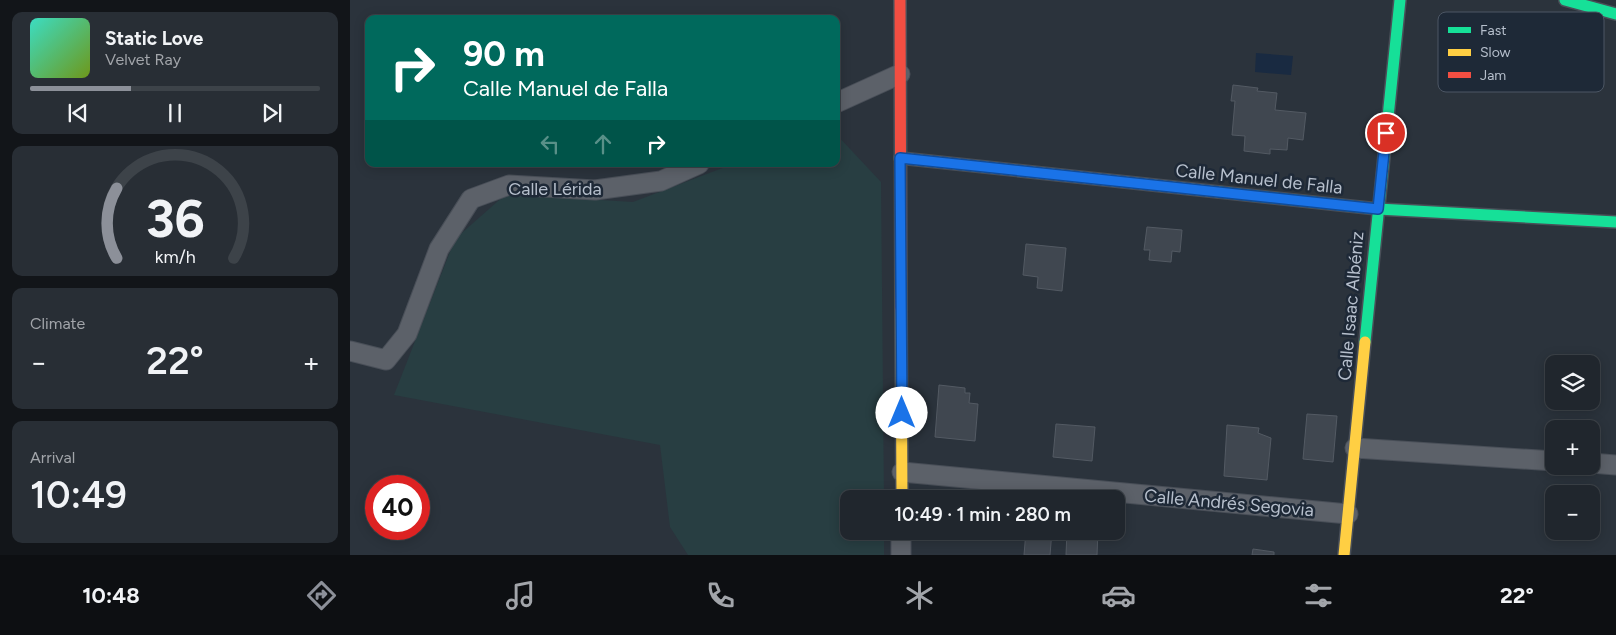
<!DOCTYPE html>
<html lang="en">
<head>
<meta charset="utf-8">
<style>
	body { margin:0; font-family:Figtree,sans-serif; background:#282e35; color:#f1f3f6; height:100vh; display:flex; flex-direction:column; font-size:19px; white-space:nowrap }
	* { box-sizing:border-box; margin:0 }
	p { font-size:16px; color:#a2a5aa }
	.icon { flex:none; width:28px; height:28px; fill:none; stroke:currentColor; stroke-width:2; stroke-linecap:round; stroke-linejoin:round }
	.map { position:relative; flex:1; overflow:hidden }
	.drawer { display:flex; flex-direction:column; gap:12px; padding:12px; background:#121519; width:350px }
	.drawer>* { flex:none }
	.banner { position:absolute; left:15px; top:15px; width:475px; height:152px; border-radius:10px; box-shadow:0 2px 12px #0003,0 0 0 1px #3d4349; background:#00695c; color:#fff; overflow:hidden }
	.controls { position:absolute; left:1195px; top:355px; display:grid; gap:10px }
	.controls a { display:grid; place-items:center; width:55px; height:55px; border-radius:10px; background:#20262d; box-shadow:0 2px 12px #0003,0 0 0 1px #3d4349; font-size:25px }
	.speed { position:absolute; left:15px; top:475px; display:flex; gap:10px; font-size:25px; font-weight:700; text-align:center }
	.speed>* { display:grid; place-content:center; width:65px; height:65px; border-radius:50%; background:#20262d; box-shadow:0 2px 12px #0003,0 0 0 1px #3d4349; line-height:1 }
	.speed .limit { border:8px solid #d22; background:#fff; color:#111 }
	.pin { position:absolute; display:grid; place-items:center; width:42px; height:42px; color:#fff; margin:-21px; border:2px solid #fff; border-radius:50%; box-shadow:0 1px 5px #0007 }
	.me { position:absolute; width:55px; margin:-28px; rotate:0deg; stroke-linejoin:round; filter:drop-shadow(0 0 4px #0008) }
	.turn { display:flex; align-items:center; gap:18px; height:105px; padding:0 15px; font-size:22px }
	.turn .icon { width:65px; height:65px; stroke-width:2.5 }
	.turn b { display:block; font-size:35px; line-height:42px }
	.lanes { display:flex; align-items:center; height:48px; padding:0 15px; background:#0003; justify-content:center; gap:25px; direction:ltr }
	.lanes .off { opacity:.35 }
	.big { font-size:38px; font-weight:600; line-height:1.1 }
	.drawer .widget { flex:1; display:flex; flex-direction:column; justify-content:center; gap:8px; min-width:0; padding:0 18px; border-radius:10px; background:#282e35 }
	.drawer .dial { align-items:center; gap:0 }
	.dial svg { height:130px; overflow:visible; fill:none; stroke:#3d4349; stroke-width:7; stroke-linecap:round; text-anchor:middle }
	.dial text { fill:#f1f3f6; stroke:none }
	.song { display:flex; align-items:center; gap:15px }
	.cover { width:60px; height:60px; border-radius:8px; background:linear-gradient(135deg,hsl(170 70% 55%),hsl(80 70% 35%)) }
	.played { height:5px; border-radius:2px; background:linear-gradient(90deg,#8c9099 35%,#3d4349 35%) }
	.keys { display:flex; justify-content:space-around; direction:ltr }
	.heat { display:flex; justify-content:space-between; align-items:center; font-size:28px; direction:ltr }
	.trip { position:absolute; left:490px; top:490px; width:285px; height:50px; border-radius:10px; background:#20262d; box-shadow:0 2px 12px #0003,0 0 0 1px #3d4349; font-weight:600; line-height:50px; text-align:center }
	.tabs { display:flex; height:80px; justify-content:space-around; align-items:center; background:#0d0f12; color:#a2a5aa }
	.tabs .icon { width:35px; height:35px }
	.tabs .selected { color:#8c9099 }
	.tabs b { font-size:22px; color:#f1f3f6 }
	main { display:flex; flex:1; min-height:0 }
	.map>svg:first-child { display:block }
</style>
</head>
<body>
<main>
<section class="drawer">
<div class="widget">
<div class="song"><i class="cover"></i><div><b>Static Love</b><p>Velvet Ray</p></div></div>
<div class="played"></div>
<div class="keys"><svg class="icon" aria-label="previous" viewBox="0 0 24 24"><path d="M18 5L8 12l10 7zM5 5v14"/></svg><svg class="icon" aria-label="pause" viewBox="0 0 24 24"><path d="M8 5v14M16 5v14"/></svg><svg class="icon" aria-label="next" viewBox="0 0 24 24"><path d="M6 5l10 7-10 7zM19 5v14"/></svg></div>
</div>
<div class="widget dial"><svg viewBox="0 0 100 80">
<path d="M14 69A42 42 0 1 1 86 69"/>
<path d="M14 69A42 42 0 0 1 14 26" stroke="#8c9099"/>
<text x="50" y="56" font-size="32" font-weight="700">36</text>
<text x="50" y="72" font-size="11">km/h</text>
</svg></div>
<div class="widget"><p>Climate</p>
<div class="heat"><a>−</a><b class="big">22°</b><a>+</a></div>
</div>
<div class="widget"><p>Arrival</p><b class="big">10:49</b></div>
</section>
<div class="map">
<svg width="1266" height="555" viewBox="0 0 1266 555">
	<rect width="100%" height="100%" fill="#2b333c"/>
	<path fill="#283e42" d="M486,134l45,48 3,317h-35v32h35v24h-196l-18,-28 -10,-82 -266,-50 61,-156 51,-45 127,8 100,-38h103z"/>
	<path fill="#192a41" d="M906,53l37,3 -2,19 -36,-3z"/>
	<g fill="#404750" stroke="#535a63">
		<path d="M883,85l25,3 -1,3 20,2 -2,17 31,3 -3,27 -15,-2 -1,12 -17,-1v5l-26,-3 1,-15 -13,-1 3,-34h-4z"/>
		<path d="M797,227l35,3 -2,22 -8,-1 -1,11 -22,-2 1,-10h-6z"/>
		<path d="M676,244l40,4 -4,43 -25,-3 1,-11 -15,-2z"/>
		<path d="M589,385l26,3v5h5l-1,10 9,1 -3,37 -40,-4z"/>
		<path d="M957,414l30,2 -4,46 -30,-3z"/>
		<path d="M706,424l39,3 -3,34 -39,-4z"/>
		<path d="M877,425l32,3 -1,5 13,5 -4,42 -43,-4z"/>
		<path d="M676,531h26l-2,24h-26z"/>
		<path d="M717,531h31l-1,24h-31z"/>
		<path d="M903,549l21,3v3h-22z"/>
	</g>
	<g fill="none" stroke-linecap="round" stroke-linejoin="round">
		<defs>
			<g id="street">
				<path d="M486,103l64,-29"/>
				<path d="M0,351l36,9 21,-26 32,-85 32,-50 38,-14 86,5 66,-9 38,-17"/>
				<path d="M1005,448l199,13"/>
				<path d="M1241,463l25,2"/>
				<path d="M552,472l446,42"/>
				<path d="M551,555v-24"/>
			</g>
			<g id="fast">
				<path d="M1215,0l51,14"/>
				<path d="M869,192l159,17 238,13"/>
				<path d="M1015,342l35,-342"/>
			</g>
			<g id="slow">
				<path d="M550,158l319,34"/>
				<path d="M551,310l1,189"/>
				<path d="M994,555l21,-213"/>
			</g>
			<path id="jam" d="M550,0l1,310"/>
		</defs>
		<use href="#street" stroke="#494f58" stroke-width="21"/>
		<use href="#fast" stroke="#494f58" stroke-width="14"/>
		<use href="#slow" stroke="#494f58" stroke-width="14"/>
		<use href="#jam" stroke="#494f58" stroke-width="14"/>
		<use href="#street" stroke="#5c6169" stroke-width="19"/>
		<use href="#fast" stroke="#16e098" stroke-width="11"/>
		<use href="#slow" stroke="#ffcf43" stroke-width="11"/>
		<use href="#jam" stroke="#f24e42" stroke-width="11"/>
	</g>
	<g fill="none" stroke-linecap="round" stroke-linejoin="round">
		<defs>
			<path id="route" d="M552,413l-2,-255 478,51 8,-76"/>
		</defs>
		<use href="#route" stroke="#114b97" stroke-width="12"/>
		<use href="#route" stroke="#1a73e8" stroke-width="9"/>
	</g>
	<g text-anchor="middle" stroke-width="5" stroke-linejoin="round" paint-order="stroke">
		<g font-size="18" fill="#b6bfcc" stroke="#1e2937">
			<text transform="translate(909 179) rotate(6)" y="6">Calle Manuel de Falla</text>
			<text x="205" y="195">Calle Lérida</text>
			<text transform="translate(1001 306) rotate(-85)" y="6">Calle Isaac Albéniz</text>
			<text transform="translate(879 503) rotate(5)" y="6">Calle Andrés Segovia</text>
		</g>
	</g>
	<rect x="1088" y="12" width="166" height="80" rx="8" fill="#1e2937" stroke="#4c5664" stroke-width="1"/>
	<rect x="1098" y="27" width="23" height="6" fill="#16e098"/>
	<rect x="1098" y="49" width="23" height="7" fill="#ffcf43"/>
	<rect x="1098" y="72" width="23" height="6" fill="#f24e42"/>
	<g font-size="14" fill="#b6bfcc">
		<text x="1130" y="35">Fast</text>
		<text x="1130" y="57">Slow</text>
		<text x="1130" y="80">Jam</text>
	</g>
</svg>
<div class="controls">
<a><svg class="icon" aria-label="layers" viewBox="0 0 24 24"><path d="M12 4l9 5-9 5-9-5zM3 14l9 5 9-5"/></svg></a>
<a>+</a>
<a>−</a>
</div>
<div class="speed"><div class="limit">40</div></div>
<div class="pin" style="left:1036px;top:133px;background:#d93025"><svg class="icon" aria-label="arrive" viewBox="0 0 24 24"><path d="M6 21V4h12l-3 4 3 4H6"/></svg></div>
<svg class="me" style="left:552px;top:413px" viewBox="-20 -20 40 40"><circle r="19" fill="#fff"/><path d="M0-13L10 11 0 6-10 11z" fill="#1a73e8"/></svg>
<div class="trip">10:49 · 1 min · 280 m</div>
<div class="banner">
<div class="turn"><svg class="icon" aria-label="right" viewBox="0 0 24 24"><path d="M7 20v-9h11M14 6l5 5-5 5"/></svg><div><b>90 m</b>Calle Manuel de Falla</div></div>
<div class="lanes"><svg class="icon off" aria-label="left" viewBox="0 0 24 24"><path d="M17 20v-9H6M10 6l-5 5 5 5"/></svg><svg class="icon off" aria-label="ahead" viewBox="0 0 24 24"><path d="M12 20V5M6 11l6-6 6 6"/></svg><svg class="icon" aria-label="right" viewBox="0 0 24 24"><path d="M7 20v-9h11M14 6l5 5-5 5"/></svg></div>
</div>
</div>
</main>
<nav class="tabs">
<b>10:48</b>
<svg class="icon selected" aria-label="directions" viewBox="0 0 24 24"><path d="M12 3l9 9-9 9-9-9zM9 14v-3h6M13 9l2 2-2 2"/></svg>
<svg class="icon" aria-label="music" viewBox="0 0 24 24"><path d="M9 18V5l10-2v13"/><circle cx="6" cy="18" r="3"/><circle cx="16" cy="16" r="3"/></svg>
<svg class="icon" aria-label="phone" viewBox="0 0 24 24"><path d="M5 4h4l2 5-3 2q2 4 5 5l2-3 5 2v4C11 20 4 13 5 4z"/></svg>
<svg class="icon" aria-label="climate" viewBox="0 0 24 24"><path d="M12 3v18M4 7l16 10M4 17L20 7"/></svg>
<svg class="icon" aria-label="car" viewBox="0 0 24 24"><path d="M5 17H2v-5l4-1 3-4h7l3 4 3 1v5h-3M9 17h6M6 11h13"/><circle cx="7" cy="17" r="2"/><circle cx="17" cy="17" r="2"/></svg>
<svg class="icon" aria-label="filters" viewBox="0 0 24 24"><path d="M4 7h16M4 17h16"/><circle cx="9" cy="7" r="2"/><circle cx="15" cy="17" r="2"/></svg>
<b>22°</b>
</nav>
</body>
</html>
